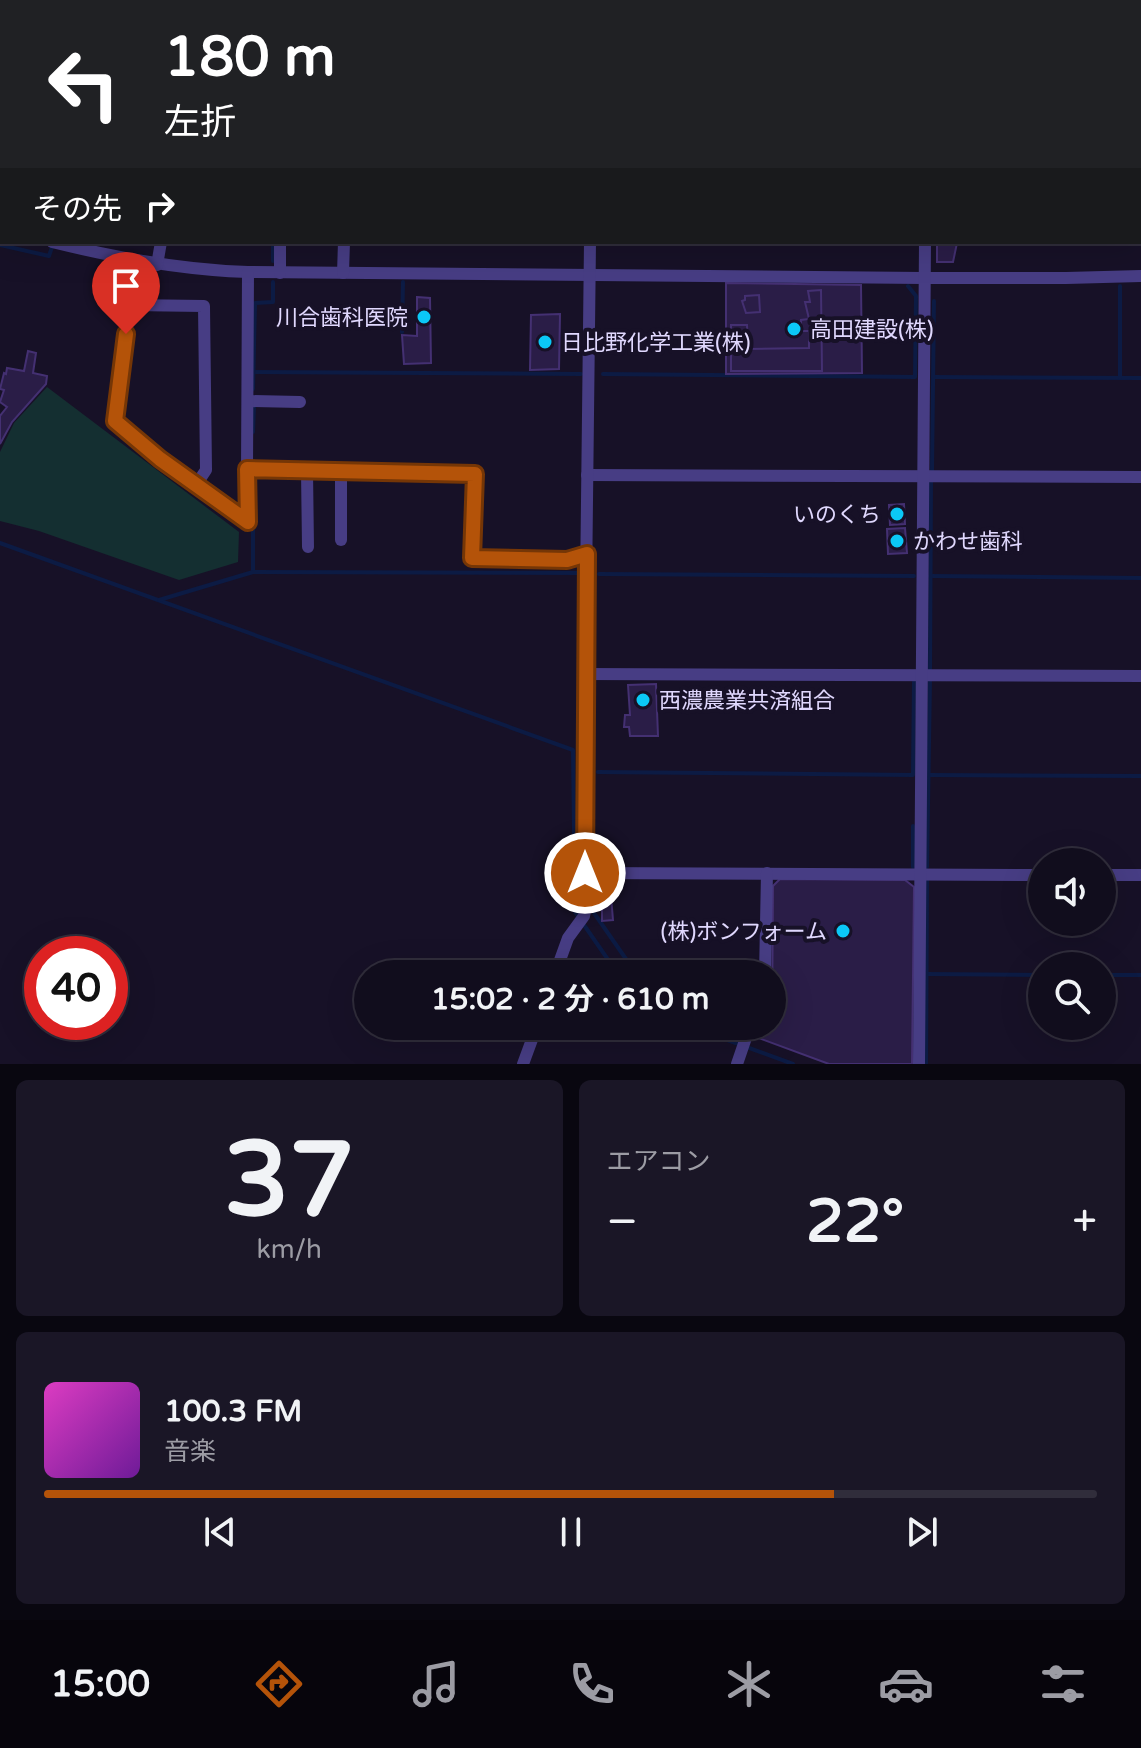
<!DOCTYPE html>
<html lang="ja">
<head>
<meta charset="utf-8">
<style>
	body { margin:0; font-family:"Varela Round","Noto Sans JP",sans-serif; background:#1a1626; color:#f1f3f6; height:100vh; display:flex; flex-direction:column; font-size:30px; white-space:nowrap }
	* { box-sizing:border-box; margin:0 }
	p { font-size:26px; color:#9c9ca4 }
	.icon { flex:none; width:44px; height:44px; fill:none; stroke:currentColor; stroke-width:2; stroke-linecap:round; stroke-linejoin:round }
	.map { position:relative; height:1064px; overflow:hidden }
	.panel { display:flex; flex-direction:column; gap:16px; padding:16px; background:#090710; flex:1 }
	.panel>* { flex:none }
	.hud { position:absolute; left:0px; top:0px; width:1142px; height:244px; box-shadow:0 8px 32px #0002,0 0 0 2px #302d3b; background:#202124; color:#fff; overflow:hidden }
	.controls { position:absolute; left:1028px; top:848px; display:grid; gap:16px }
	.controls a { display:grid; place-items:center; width:88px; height:88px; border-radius:50%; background:#110d1d; box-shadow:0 8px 32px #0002,0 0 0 2px #302d3b; font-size:40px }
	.speed { position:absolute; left:24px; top:936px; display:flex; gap:16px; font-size:40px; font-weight:700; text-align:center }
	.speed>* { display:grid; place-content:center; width:104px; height:104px; border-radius:50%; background:#110d1d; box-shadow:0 8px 32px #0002,0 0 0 2px #302d3b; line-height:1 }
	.speed .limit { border:12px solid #d22; background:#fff; color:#111 }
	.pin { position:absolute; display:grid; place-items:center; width:68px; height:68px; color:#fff; margin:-82px -34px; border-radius:50% 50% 50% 0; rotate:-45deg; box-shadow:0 0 8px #0007 }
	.pin .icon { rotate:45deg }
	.me { position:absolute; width:88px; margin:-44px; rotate:0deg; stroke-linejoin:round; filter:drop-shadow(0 0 6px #0008) }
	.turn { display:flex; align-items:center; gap:28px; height:168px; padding:0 32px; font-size:36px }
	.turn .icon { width:104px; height:104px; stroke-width:2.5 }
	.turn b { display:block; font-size:56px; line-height:68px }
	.then { display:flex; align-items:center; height:76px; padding:0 32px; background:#0003; gap:16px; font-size:30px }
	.big { font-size:60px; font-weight:700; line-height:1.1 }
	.panel .widget { flex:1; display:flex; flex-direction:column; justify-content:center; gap:12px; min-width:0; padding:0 28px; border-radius:12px; background:#1a1626 }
	.panel .dial { align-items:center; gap:0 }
	.dial b { font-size:104px; line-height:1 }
	.song { display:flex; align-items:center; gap:24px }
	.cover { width:96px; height:96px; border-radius:12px; background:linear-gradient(135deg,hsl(310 70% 55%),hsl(280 70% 35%)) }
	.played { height:8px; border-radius:4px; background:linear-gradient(90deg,#b45309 75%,#302d3b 75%) }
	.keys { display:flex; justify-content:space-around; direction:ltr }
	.heat { display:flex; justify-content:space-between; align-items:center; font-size:44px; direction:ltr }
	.panel .tiles { flex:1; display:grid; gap:16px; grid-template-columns:1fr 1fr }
	.widget:last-child { grid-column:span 2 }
	.trip { position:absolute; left:354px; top:960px; width:432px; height:80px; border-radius:40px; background:#110d1d; box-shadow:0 8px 32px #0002,0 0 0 2px #302d3b; font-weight:700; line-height:80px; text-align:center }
	.tab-bar { display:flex; height:128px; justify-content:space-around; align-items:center; background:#07050c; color:#9c9ca4 }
	.tab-bar .icon { width:56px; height:56px }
	.tab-bar .active { color:#b45309 }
	.tab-bar b { font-size:36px; color:#f1f3f6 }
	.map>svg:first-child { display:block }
</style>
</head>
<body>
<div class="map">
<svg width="1141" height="1064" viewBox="0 0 1141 1064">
	<rect width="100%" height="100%" fill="#171127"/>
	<path fill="#142f31" d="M47,387l192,145 -1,30 -59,18 -140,-49 -39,-10v-69l14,-29z"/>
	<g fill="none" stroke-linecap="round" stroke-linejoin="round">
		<g stroke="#0c1b44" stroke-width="4">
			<path d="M112,2l1,-2"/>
			<path d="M315,2l1,-2"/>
			<path d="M936,2v-2"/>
			<path d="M1140,180h1"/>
			<path d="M0,245l49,11 3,-9"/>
			<path d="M273,261v-19"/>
			<path d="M402,332l1,-50"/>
			<path d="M254,372l327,2"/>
			<path d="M603,374l312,3 1,-81 -8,-10"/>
			<path d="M933,377l208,1"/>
			<path d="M1120,378v-92"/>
			<path d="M253,389l2,-86 18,-1v-20"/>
			<path d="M253,432l1,-25"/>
			<path d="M932,471l2,-170"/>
			<path d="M0,543l573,207 2,162 43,62"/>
			<path d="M253,572v-52"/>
			<path d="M599,574l315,2"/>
			<path d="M930,576l211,2"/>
			<path d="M159,600l94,-28 327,1"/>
			<path d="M930,670l1,-188"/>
			<path d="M598,772l315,3 1,-93"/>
			<path d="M929,775l212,1"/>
			<path d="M913,867v-41"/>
			<path d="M927,867l3,-187"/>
			<path d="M593,895l1,18 41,59h121"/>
			<path d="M927,974l115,1"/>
			<path d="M1102,975h39"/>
			<path d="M689,1026l104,38"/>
			<path d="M926,1064l1,-184"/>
		</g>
	</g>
	<g fill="#2a1d47" stroke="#443072" stroke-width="2">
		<path d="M937,242l20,1 -4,19h-16z"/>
		<path d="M726,283l135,2 1,88 -136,1z"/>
		<path d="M821,290l1,81h-91v-46h16l1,24 61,-1v-17h-8v-11l8,-1 -4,-17h5l-2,-11z"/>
		<path d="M759,295l1,17 -14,1 -4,-12 3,-1v-4z"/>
		<path d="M417,297l13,1 1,65 -27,1 -2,-29 15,1z"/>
		<path d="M560,314l-1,55 -29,1 1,-55z"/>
		<path d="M28,351l8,2 -3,20 14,3 -1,8 -34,38 -12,22v-28l7,-9 -7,-5 4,-12 -4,-1 4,-16 2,1 1,-6 17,3z"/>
		<path d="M904,504l1,20 -15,1 -1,-20z"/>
		<path d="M905,528l2,25 -19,1 -1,-25z"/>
		<path d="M656,684l2,52h-28l-1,-9h-5l1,-12h5l-2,-30z"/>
		<path d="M780,879l125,1 9,7 -2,177h-83l-73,-27 4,-11h12l1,-140z"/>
		<path d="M611,896l2,24 -11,1v-12h-5v-12z"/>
	</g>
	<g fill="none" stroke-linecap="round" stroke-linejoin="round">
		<g stroke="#473d84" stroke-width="12">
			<path d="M7,2v-2"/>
			<path d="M221,2v-2"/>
			<path d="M592,2v-2"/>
			<path d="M764,2v-2"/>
			<path d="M926,2v-2"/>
			<path d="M0,31l2,-8"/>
			<path d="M1140,82h1"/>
			<path d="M0,229l2,1"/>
			<path d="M52,242c65,16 129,28 196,30l676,6h142l75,-2"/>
			<path d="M280,242v31"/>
			<path d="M134,261l-19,160 45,38 88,63 -1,-53 228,5 -3,84 95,2 20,-6"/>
			<path d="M157,265l4,-23"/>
			<path d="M343,273l1,-31"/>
			<path d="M129,305l75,1 2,164 -10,15"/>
			<path d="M248,401l52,1"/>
			<path d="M247,469l1,-197"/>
			<path d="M307,471l1,76"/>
			<path d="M341,471v69"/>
			<path d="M587,475l554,2"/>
			<path d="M585,674l556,2"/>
			<path d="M585,873l457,2"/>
			<path d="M1102,875h39"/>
			<path d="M555,974l13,-36 16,-22 2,-9 -1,-233 5,-432"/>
			<path d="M765,974l2,-101"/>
			<path d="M523,1064l14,-38"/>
			<path d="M737,1064l13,-38"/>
			<path d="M919,1064l6,-822"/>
		</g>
	</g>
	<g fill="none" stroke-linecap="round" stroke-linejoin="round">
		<defs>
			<path id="route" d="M126,334l-11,87 45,38 88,63 -1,-53 228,5 -3,84 95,2 20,-6 -2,319"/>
		</defs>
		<use href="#route" stroke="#753606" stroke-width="20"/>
		<use href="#route" stroke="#b45309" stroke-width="14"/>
	</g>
	<g fill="#0bc8f6" stroke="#171127" stroke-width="3">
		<circle cx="424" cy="317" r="8"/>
		<circle cx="794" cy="329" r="8"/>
		<circle cx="545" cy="342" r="8"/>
		<circle cx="897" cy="514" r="8"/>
		<circle cx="897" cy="541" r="8"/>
		<circle cx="643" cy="700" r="8"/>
		<circle cx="843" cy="931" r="8"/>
	</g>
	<g text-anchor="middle" stroke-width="8" stroke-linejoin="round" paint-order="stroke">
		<g font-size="22" fill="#e0d8fe" stroke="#171127" text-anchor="start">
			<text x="408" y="325" text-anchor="end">川合歯科医院</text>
			<text x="810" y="337">高田建設(株)</text>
			<text x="561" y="350">日比野化学工業(株)</text>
			<text x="881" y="522" text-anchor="end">いのくち</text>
			<text x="913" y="549">かわせ歯科</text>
			<text x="659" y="708">西濃農業共済組合</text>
			<text x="827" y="939" text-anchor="end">(株)ボンフォーム</text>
		</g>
	</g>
</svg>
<div class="controls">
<a><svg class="icon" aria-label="sound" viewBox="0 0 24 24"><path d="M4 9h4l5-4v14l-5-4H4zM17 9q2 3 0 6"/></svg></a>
<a><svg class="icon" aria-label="search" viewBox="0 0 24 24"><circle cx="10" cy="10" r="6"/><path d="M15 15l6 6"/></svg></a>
</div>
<div class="speed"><div class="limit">40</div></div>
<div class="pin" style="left:126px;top:334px;background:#d93025"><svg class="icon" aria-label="arrive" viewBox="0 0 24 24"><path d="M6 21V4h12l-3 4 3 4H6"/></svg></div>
<svg class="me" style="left:585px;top:873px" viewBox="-20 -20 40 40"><circle r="17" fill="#b45309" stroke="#fff" stroke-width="3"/><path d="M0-11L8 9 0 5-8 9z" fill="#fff"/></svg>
<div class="trip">15:02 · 2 分 · 610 m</div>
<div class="hud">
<div class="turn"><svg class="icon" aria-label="left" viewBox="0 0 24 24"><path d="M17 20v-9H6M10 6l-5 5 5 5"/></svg><div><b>180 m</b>左折</div></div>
<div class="then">その先<svg class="icon" aria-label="right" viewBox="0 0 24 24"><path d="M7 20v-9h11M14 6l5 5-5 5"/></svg></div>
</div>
</div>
<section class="panel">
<div class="tiles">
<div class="widget dial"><b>37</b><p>km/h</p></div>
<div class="widget"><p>エアコン</p>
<div class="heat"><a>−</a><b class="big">22°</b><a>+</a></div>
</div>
<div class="widget">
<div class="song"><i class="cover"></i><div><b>100.3 FM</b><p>音楽</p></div></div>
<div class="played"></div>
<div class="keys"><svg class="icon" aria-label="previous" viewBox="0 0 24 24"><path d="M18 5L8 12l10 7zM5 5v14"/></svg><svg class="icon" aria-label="pause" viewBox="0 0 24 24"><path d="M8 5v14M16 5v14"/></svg><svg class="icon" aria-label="next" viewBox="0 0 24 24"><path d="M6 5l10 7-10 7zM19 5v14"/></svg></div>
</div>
</div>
</section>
<nav class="tab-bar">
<b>15:00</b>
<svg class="icon active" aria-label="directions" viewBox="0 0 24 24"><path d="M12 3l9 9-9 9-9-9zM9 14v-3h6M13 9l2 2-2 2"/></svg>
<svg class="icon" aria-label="music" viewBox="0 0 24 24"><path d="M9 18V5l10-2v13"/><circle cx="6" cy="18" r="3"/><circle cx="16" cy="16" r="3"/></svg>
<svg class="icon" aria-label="phone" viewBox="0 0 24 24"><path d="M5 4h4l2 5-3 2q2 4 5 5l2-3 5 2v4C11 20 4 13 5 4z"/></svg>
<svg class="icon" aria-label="climate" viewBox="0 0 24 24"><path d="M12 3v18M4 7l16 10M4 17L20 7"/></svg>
<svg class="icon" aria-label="car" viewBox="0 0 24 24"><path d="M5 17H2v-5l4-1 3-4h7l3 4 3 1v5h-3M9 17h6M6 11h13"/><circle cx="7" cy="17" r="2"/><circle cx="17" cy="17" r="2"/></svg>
<svg class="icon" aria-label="filters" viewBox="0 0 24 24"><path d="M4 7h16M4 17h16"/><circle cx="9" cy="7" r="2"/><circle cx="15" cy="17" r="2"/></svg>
</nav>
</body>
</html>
